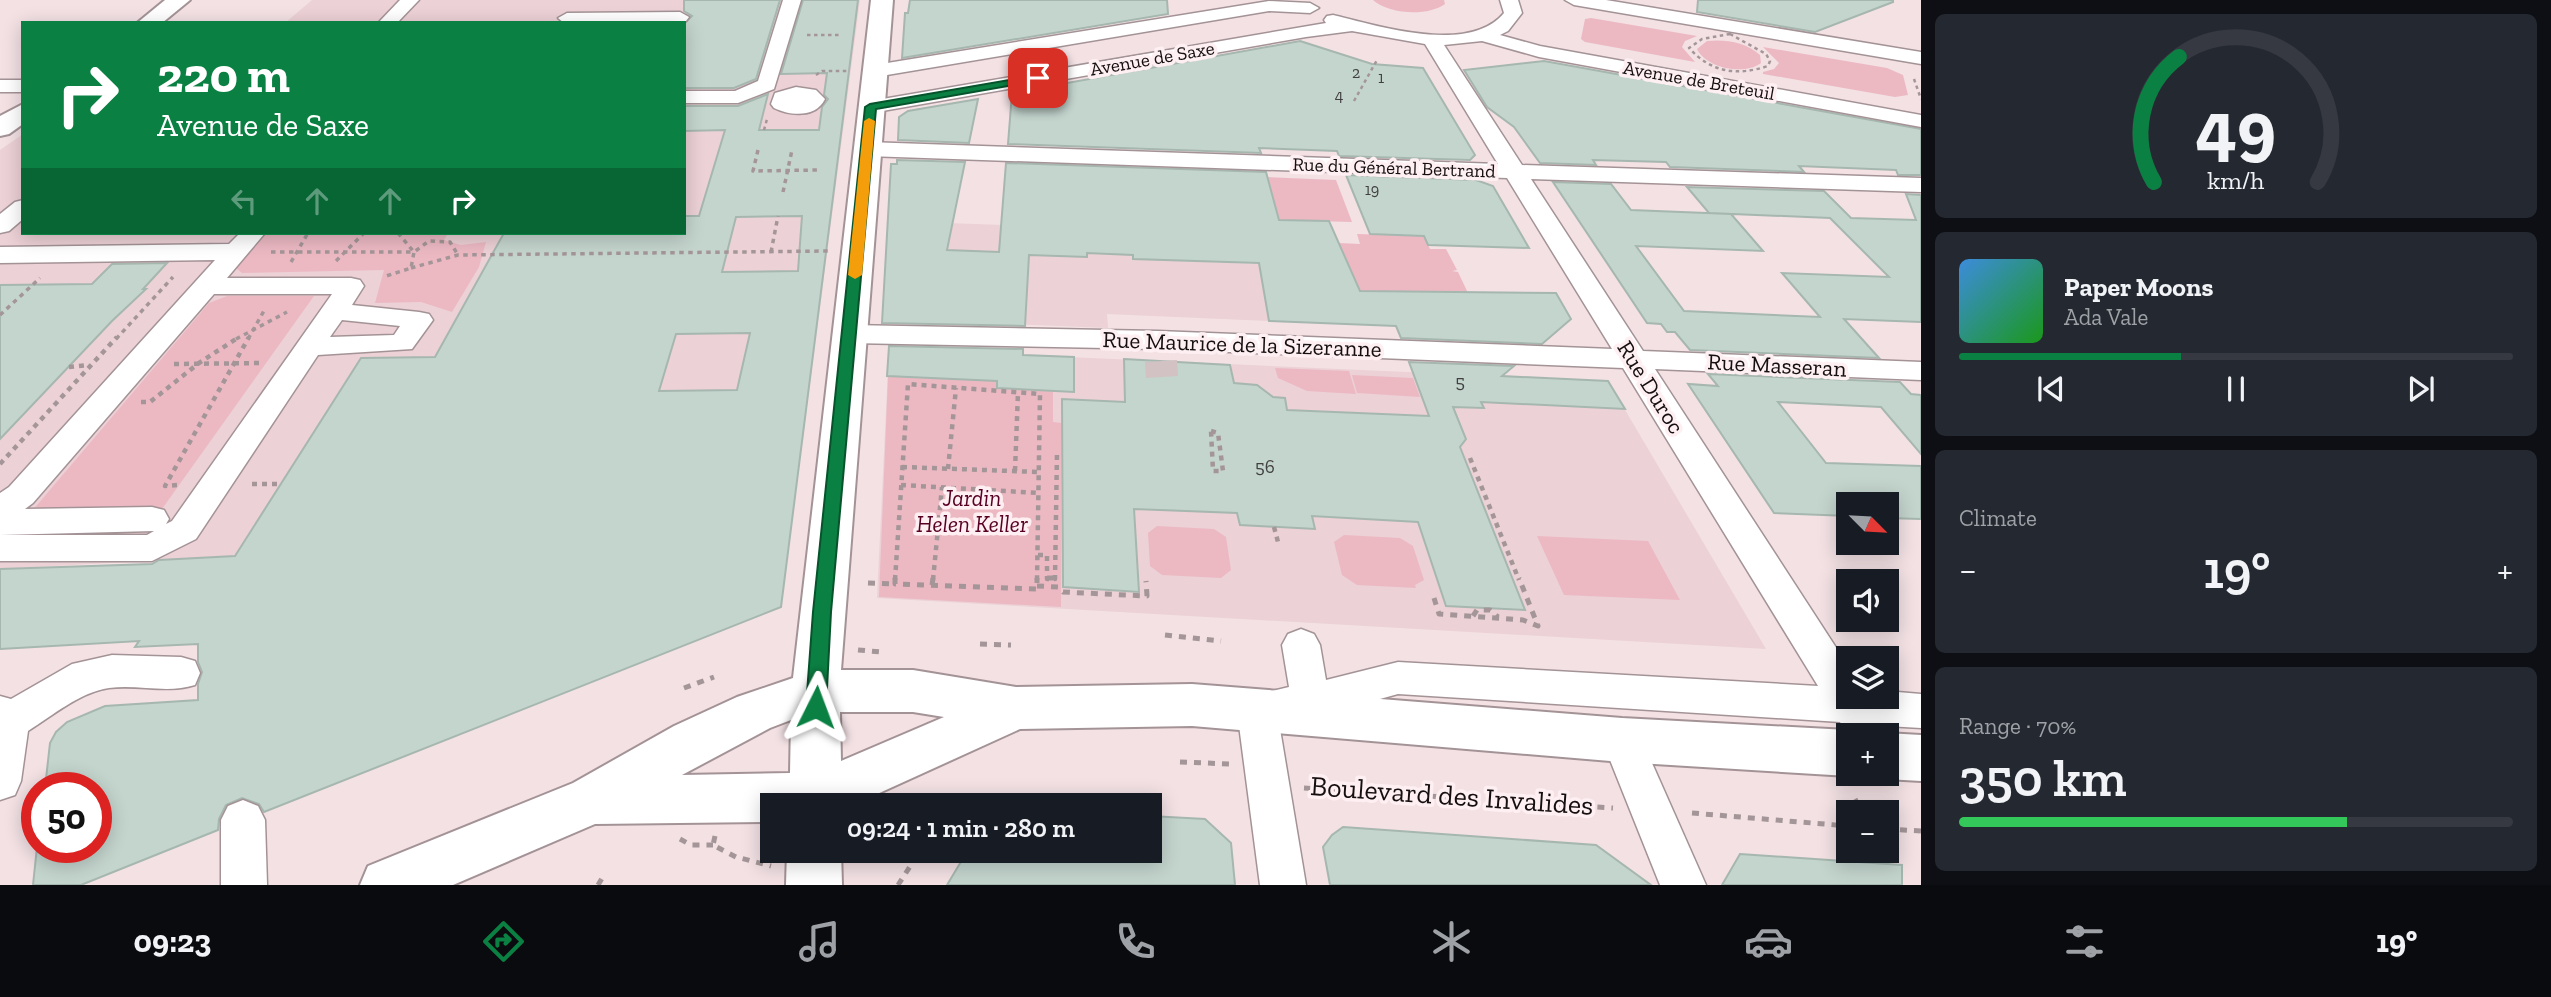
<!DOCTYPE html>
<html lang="en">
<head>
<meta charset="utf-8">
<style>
	body { margin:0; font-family:"Zilla Slab",serif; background:#242831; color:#f1f3f6; height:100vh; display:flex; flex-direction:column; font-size:26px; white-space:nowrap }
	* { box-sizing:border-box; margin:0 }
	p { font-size:23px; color:#9ea1a6 }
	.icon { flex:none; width:38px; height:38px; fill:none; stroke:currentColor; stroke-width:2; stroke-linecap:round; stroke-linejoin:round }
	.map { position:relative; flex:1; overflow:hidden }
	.sheet { display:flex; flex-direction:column; gap:14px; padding:14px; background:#0d0f14; width:630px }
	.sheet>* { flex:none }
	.banner { position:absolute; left:21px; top:21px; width:665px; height:214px; border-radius:0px; box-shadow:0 4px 18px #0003; background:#0b8043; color:#fff; overflow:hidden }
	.needle { width:46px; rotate:114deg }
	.fabs { position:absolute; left:1836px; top:492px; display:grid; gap:14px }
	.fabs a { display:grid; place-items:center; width:63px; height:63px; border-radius:0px; background:#171b24; box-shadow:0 4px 18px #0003; font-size:35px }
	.speed { position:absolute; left:21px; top:772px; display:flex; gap:14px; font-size:35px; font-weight:700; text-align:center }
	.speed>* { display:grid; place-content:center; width:91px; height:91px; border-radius:50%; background:#171b24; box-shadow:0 4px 18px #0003; line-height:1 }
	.speed .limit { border:10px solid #d22; background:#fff; color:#111 }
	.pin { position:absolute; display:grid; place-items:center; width:60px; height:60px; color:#fff; margin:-30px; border-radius:14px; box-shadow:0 4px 10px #0006 }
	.me { position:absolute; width:77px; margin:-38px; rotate:3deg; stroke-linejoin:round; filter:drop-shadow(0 0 5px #0008) }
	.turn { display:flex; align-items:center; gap:24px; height:147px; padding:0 21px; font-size:32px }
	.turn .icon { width:91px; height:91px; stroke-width:2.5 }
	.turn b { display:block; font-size:49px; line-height:60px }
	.lanes { display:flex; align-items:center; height:66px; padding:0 21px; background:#0003; justify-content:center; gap:35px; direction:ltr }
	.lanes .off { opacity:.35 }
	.big { font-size:52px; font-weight:600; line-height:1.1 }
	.sheet .tile { flex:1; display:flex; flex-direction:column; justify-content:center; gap:10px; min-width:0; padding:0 24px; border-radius:10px; background:#242831 }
	.sheet .dial { align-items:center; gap:0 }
	.dial svg { height:182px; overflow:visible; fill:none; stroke:#363941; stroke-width:7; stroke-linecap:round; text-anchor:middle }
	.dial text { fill:#f1f3f6; stroke:none }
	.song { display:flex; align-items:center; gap:21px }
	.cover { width:84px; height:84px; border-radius:10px; background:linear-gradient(135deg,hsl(210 70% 55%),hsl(120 70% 35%)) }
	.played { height:7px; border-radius:4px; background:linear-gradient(90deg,#0b8043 40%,#363941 40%) }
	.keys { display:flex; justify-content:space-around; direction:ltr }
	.heat { display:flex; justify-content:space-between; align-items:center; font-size:38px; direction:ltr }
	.charge { height:10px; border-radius:5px; background:linear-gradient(90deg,#34c759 70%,#363941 0) }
	.trip { position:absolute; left:760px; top:793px; width:402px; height:70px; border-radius:0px; background:#171b24; box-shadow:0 4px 18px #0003; font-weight:600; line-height:70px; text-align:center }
	.tab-bar { display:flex; height:112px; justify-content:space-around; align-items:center; background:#090b0e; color:#9ea1a6 }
	.tab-bar .icon { width:49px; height:49px }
	.tab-bar .active { color:#0b8043 }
	.tab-bar b { font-size:32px; color:#f1f3f6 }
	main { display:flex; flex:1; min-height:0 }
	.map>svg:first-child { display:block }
</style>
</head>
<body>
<main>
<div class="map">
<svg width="1921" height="885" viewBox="0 0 1921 885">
	<rect width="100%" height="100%" fill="#f3e1e4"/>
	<g fill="#ecd1d6">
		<path d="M312,0h548l-79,607 -314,124 -1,-7 -209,-169 -257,14v-419l23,-16v99h661v-210h-399z"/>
		<path d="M888,221l285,10 5,30 81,3 10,57 -162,-7 1,14 -119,-5 -1,3 -106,-2z"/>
		<path d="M889,349l719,32 158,268 -889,-51z"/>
	</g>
	<g fill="#ecb9c3">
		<path d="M1373,0h71l1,4c-18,13 -57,10 -72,-4z"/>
		<path d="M1591,18l106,18 -12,5 -3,6 13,15 -110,-20 -4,-3 4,-20z"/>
		<path d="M1707,41c18,-2 39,1 53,14l1,8c-17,13 -55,5 -64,-14z"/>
		<path d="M1763,47l124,21 16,7 5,20 -13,2 -132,-23v-2l11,-3 5,-6z"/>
		<path d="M1267,177l69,3 16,42 -73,-2z"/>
		<path d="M267,233h181l-4,7 17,5 25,-3 -7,25 -27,45 -31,-10 -46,1 9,-33 -142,3 -6,-5z"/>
		<path d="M1357,234l67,2 6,13h16l11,21 -5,1 6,1 10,21 -108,-1 -21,-49 21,1z"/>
		<path d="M227,296h87l-152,213 -130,2 177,-208z"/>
		<path d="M1275,368l74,3 7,23 -49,-3 -29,-13z"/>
		<path d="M1352,375l61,3 7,19 -63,-4z"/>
		<path d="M888,376l108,5 1,8 56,2v31l9,1 -1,184 -182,-10z"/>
		<path d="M1157,526l57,3 12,8 5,33 -10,8 -59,-3 -12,-9 -2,-33z"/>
		<path d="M1344,535l56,3 13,8 11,34 -9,5 1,3 -59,-3 -15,-10 -8,-33z"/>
		<path d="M1537,536l111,5 32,59 -116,-5z"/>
	</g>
	<g fill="#c4d5ce" stroke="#a6b7b0" stroke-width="2" fill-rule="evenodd">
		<path d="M684,0h96l-24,79 -22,9h-50v-64l8,-8 -8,-5z"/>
		<path d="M803,0h55l-77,607 -517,205 -5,-8 -17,-6 -16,7 -7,14 -1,11 -137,55h-48l4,-38h59v-59h-51l5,-45 6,-11 11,-10 38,-16 93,-6v-16l4,-12 -4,-10v-18l-63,3 4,-6 -139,8v-80l152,-5 7,-4 76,-4 126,-198 74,-1 69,-124h180v-17h15l26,-86 -41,1v-25h54l30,-12 -9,36h60l3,-23 6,-8 -4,-4 3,-22 -46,1zM802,216l-4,55 -76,1 14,-55zM750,333l-13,57 -78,1 17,-57z"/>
		<path d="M910,0h257l1,14 -266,44 3,-45h3z"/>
		<path d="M1698,0h195v2l-78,30 -118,-20z"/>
		<path d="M1300,41l72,23 51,4 52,87 -5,5 -131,-4 -2,-5 -78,-3 2,5 -253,-9 4,-51z"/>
		<path d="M1544,61l377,68v46h-23l-2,-5 -97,-4 5,6 -134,-5 -4,-5 -73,-2 3,5 -56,-2 -26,-36 -27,-20 -23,-37z"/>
		<path d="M978,99l-9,44 -71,-3 1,-23 9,-6z"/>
		<path d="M897,160l68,2 -18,88 52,2 7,-89 260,9 13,48 50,1 31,70 196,2 15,26 -29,25 -141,-6 -5,-12 -127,-5 -10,-58 -126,-4v-4l-46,-2v4l-58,-2 -4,71 -143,-3 9,-159h6z"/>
		<path d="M1346,175l130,5 17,6 36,62 -101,-3 -4,-9 -54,-2z"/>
		<path d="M1553,182l58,2 20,26 100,4 32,37 -127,-5 48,65 136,6 -38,-44 107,4 -59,-59 -121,-5 -22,-26 137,4 27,27 65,2 -10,-26 15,1v127l-77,-3 35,39 -189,-8 -15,-18h-8l-6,-8 -14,-1z"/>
		<path d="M167,263l-24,26h3l-34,32 -112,118v-154l92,-1 20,-20z"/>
		<path d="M889,346l134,3v6l51,2v35l-77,-4v-7l-110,-5z"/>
		<path d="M1124,359l106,6 4,18 23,2 16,12 12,1 2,12 142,6 -20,-54 105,4 -12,10 106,5 17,28 -144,-7 3,6 -31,-1 13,32 -6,8 65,163 -79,-4 -28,-84 -106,-6 3,13 -75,-4 -3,-12 -103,-4 5,83 -76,-5 -1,-188 63,3z"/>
		<path d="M1708,374l192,8 11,12 10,1v59l-40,-47 -103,-5 48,61 95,3v53l-35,-1v-14h-38v12l-74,-3 -86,-129 30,2z"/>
		<path d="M1150,816l55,3 26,24 4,42h-288l21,-35h182z"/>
		<path d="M1343,827l253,18 55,40h-321l-7,-38 9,-12z"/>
		<path d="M1740,854l162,11v20h-180z"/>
	</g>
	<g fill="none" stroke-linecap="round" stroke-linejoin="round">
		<path stroke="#d2c2c4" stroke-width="32" stroke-dasharray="32 16" stroke-linecap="butt" d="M1161,361l1,16"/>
		<defs>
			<g id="minor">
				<path d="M400,0h19l-22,23h-19z"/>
				<path d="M783,0h18l-27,89 -36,14h-54v-12h51l23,-10z"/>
				<path d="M1500,0h18l4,13 -14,18 -8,4 40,11 381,69v12l-382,-70 -57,-16 -38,4 78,120 399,13v14l-390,-13 112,172 278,11v18l-266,-11 193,297v30h38v-5l35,3v34l-35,-2 4,9 -4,8v-8h-38l-8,-13 -442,-28 -65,18 -6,15 -14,5 -14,-5 -3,-6 -17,2 27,162h-46l-23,-175 6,-12 46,-11 -7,-42 6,-11 13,-5 13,5 6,11 6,35 72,-18 420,24 -195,-318 -465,-19 -308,-6 -10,-3 -4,-6 4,-6 10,-3 308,6 454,18 -105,-171 -640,-22 -8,-2 -3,-5 3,-5 8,-2 631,22 -73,-120 -73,-13 -46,6 -435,76 -7,-2 -3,-4 3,-4 7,-2 455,-78 -2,-3 3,-4 6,-1c46,11 136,40 171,-2z"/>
				<path d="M1565,0h41l315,52v12l-347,-59z"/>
				<path d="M1269,1l41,2 9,5 -9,5 -41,-2 -394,66 -10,-6 10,-6z"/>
				<path d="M680,12l9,5 -3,4 -122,2 -6,-5 9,-5z"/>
				<rect x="0" y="80" width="23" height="12"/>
				<path d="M796,87l20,3 9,9c-9,19 -35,17 -51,9l-3,-4 4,-11z"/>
				<path d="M23,200v19l-14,12 -9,2v-19l15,-12z"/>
				<path d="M240,233h25l-38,45h124l9,2 4,6 -12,19 67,7 10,2 4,6 -21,29 -94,6 -122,184 -44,22h-152v-26h147l7,-4 -154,4v-42l9,-6 206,-227 -215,3v-16l229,-3zM214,294h118l-160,227 -6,3 3,-5 -5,-9 -12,-3 -127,2 8,-6zM342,320l58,6 -6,9 -64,2z"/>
				<path d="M112,655l69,2 14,4 5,12 -5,12c-28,9 -57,-1 -86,3 -29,4 -57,28 -81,43l-7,50 -6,14 -15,5v-104l11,3 61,-35z"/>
				<path d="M1622,722l14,5 70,158h-46l-58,-145 6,-13z"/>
				<path d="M243,800l15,6 7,14 2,65h-46v-65l7,-14z"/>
			</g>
			<g id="major">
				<path d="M165,0h25l-28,23h-25z"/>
				<path d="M871,0h22l-52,670h72l103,17 176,-3 430,34 226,12 13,5h-13v39h6l-6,2 -226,-14 -430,-36 -172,3 -167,76h-81v17l-177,2 -142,61h-93l8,-19 205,-83 101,-57 63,-29 56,-19zM840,712h73l31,5 -103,44zM791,720l-1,53 -108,2 88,-47z"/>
				<path d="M23,104v20l-14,10 -9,2v-20z"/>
				<path d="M1886,733l35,2v46l-35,-2 -14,-5h14v-39h-5z"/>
				<path d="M787,850h54l1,35h-56z"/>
			</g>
		</defs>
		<use href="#minor" stroke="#a49396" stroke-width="3"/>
		<use href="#major" stroke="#a49396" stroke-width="4"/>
		<g stroke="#a49698" stroke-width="2.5" stroke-dasharray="3.5 3.5" stroke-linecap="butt">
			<path d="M1730,34l36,20 4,7 -2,5c-31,10 -56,7 -79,-18l13,-9z"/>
			<path d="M807,35h34"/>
			<path d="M816,75l6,-4h26"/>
			<path d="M1914,79l7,20"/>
			<path d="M1354,101l23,-41"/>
			<path d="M764,130l3,-11"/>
		</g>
		<g stroke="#a49698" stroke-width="3.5" stroke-dasharray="4.5 4.5" stroke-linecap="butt">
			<path d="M758,150l-5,21 66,-1"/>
			<path d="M783,192l9,-42"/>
			<path d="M398,233l16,19 15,-11 21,1 8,13"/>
			<path d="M271,252h143l-3,16 -28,9"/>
			<path d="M771,252l7,-36"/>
			<path d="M336,261l28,-28"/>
			<path d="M291,262l17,-29"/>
			<path d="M411,268l47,-13 371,-4"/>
			<path d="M0,315l40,-37"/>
			<path d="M116,339l57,-62"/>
			<path d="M236,339l51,-27"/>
			<path d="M248,339l17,-30"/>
		</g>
		<g stroke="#a49698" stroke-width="4.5" stroke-dasharray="5 5" stroke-linecap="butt">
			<path d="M174,364l90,-1"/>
			<path d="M69,367l20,-2"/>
			<path d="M141,402h9l49,-39 40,-26"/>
			<path d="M1211,431l7,2 5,38h-10z"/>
			<path d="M1470,458l49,122"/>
			<path d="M0,464l117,-127"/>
			<path d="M902,467l137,5"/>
			<path d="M948,469l8,-81"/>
			<path d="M1015,471l3,-79"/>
			<path d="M252,484h29"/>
			<path d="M177,485l-12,1 84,-149"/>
			<path d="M901,485l138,8"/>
			<path d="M1274,527l4,15"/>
			<path d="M1038,555h9v24h8l2,-128"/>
			<path d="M895,580l13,-196 132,10 -3,186"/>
			<path d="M933,580l9,-93"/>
		</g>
		<g stroke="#a49698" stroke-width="5" stroke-dasharray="7 7" stroke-linecap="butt">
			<path d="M895,578v6l142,5v-11"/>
			<path d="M1047,578h8"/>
			<path d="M868,583l27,1"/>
			<path d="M932,585l1,-7"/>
			<path d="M1037,586l21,1 5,5 84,4 -1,-15"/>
			<path d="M1434,598l5,16 84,6 15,6 -19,-48"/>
			<path d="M1473,616l4,-6h13l8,7"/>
			<path d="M1165,635l56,6"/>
			<path d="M980,644l31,1"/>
			<path d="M858,650l23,2"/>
			<path d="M684,688l30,-11"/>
			<path d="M1180,762l50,2"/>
			<path d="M1304,788l309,20"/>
			<path d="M1855,799l7,13"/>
			<path d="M1692,813l156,13"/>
			<path d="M1886,829l35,2"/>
			<path d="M715,836l-2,9 23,12 35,9"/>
			<path d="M680,839l11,6h22"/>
			<path d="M598,885l6,-10"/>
			<path d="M898,885l13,-20"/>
		</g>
		<use href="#minor" fill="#fff" fill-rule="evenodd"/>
		<use href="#major" fill="#fff" fill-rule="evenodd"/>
	</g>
	<path fill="#0b8043" stroke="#07532c" stroke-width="2" d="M1038,75l5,3 -1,2 -166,29 -45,503 -5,95 -3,6 -7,3 -7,-3 -3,-6 7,-95 52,-505 5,-3z"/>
	<path fill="#f59e0b" d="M869,118l6,3 -13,154 -7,4 -7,-4 16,-154z"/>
	<g text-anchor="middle" stroke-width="7" stroke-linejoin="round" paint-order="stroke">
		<g font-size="16" fill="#414040">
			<text x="1356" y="78">2</text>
			<text x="1381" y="83">1</text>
			<text x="1339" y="101">4</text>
			<text x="1372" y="195">19</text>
		</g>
		<g font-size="19" fill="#150f10" stroke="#feeff2">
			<text transform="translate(1152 58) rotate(-10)" y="7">Avenue de Saxe</text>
			<text transform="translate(1699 80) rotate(10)" y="7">Avenue de Breteuil</text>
			<text transform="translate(1394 167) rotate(2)" y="7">Rue du Général Bertrand</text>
		</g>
		<g font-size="19" fill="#414040">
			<text x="1460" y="388">5</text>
			<text x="1265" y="473">56</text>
		</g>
		<g font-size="23" fill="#150f10" stroke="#feeff2">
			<text transform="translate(1242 344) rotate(2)" y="8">Rue Maurice de la Sizeranne</text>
			<text transform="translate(1777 365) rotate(3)" y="8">Rue Masseran</text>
			<text transform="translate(1651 387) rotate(58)" y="8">Rue Duroc</text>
		</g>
		<g font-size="23" font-style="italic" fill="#570023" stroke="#feeff2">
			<text x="972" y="506">Jardin<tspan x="972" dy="26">Helen Keller</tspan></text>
		</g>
		<g font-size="28" fill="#150f10" stroke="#feeff2">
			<text transform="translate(1452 795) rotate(4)" y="10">Boulevard des Invalides</text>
		</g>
	</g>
</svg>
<div class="fabs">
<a><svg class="needle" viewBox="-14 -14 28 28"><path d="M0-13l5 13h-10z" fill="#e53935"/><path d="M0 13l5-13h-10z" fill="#9ea1a6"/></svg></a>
<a><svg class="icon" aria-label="sound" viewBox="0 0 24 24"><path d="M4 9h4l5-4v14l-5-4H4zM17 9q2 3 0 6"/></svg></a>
<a><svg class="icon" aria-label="layers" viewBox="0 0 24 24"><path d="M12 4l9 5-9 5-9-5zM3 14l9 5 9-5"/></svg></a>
<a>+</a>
<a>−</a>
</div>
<div class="speed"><div class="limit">50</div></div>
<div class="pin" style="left:1038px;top:78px;background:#d93025"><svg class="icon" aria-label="arrive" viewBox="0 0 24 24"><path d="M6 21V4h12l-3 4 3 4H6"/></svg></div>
<svg class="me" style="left:816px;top:707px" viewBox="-20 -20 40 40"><path d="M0-17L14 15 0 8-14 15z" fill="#0b8043" stroke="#fff" stroke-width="4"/></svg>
<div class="trip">09:24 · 1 min · 280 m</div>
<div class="banner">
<div class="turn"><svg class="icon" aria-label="right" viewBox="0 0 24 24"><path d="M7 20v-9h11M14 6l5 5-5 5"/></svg><div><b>220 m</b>Avenue de Saxe</div></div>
<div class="lanes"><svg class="icon off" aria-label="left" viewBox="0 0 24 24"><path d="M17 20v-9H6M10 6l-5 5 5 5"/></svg><svg class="icon off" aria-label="ahead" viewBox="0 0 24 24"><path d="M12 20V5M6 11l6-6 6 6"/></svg><svg class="icon off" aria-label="ahead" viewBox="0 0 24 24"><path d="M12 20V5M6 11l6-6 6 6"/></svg><svg class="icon" aria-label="right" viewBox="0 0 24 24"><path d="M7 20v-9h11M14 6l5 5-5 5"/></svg></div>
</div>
</div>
<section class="sheet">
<div class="tile dial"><svg viewBox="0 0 100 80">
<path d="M14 69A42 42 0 1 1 86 69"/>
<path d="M14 69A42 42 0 0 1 25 14" stroke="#0b8043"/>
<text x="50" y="56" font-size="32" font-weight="700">49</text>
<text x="50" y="72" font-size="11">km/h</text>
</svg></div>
<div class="tile">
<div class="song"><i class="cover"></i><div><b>Paper Moons</b><p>Ada Vale</p></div></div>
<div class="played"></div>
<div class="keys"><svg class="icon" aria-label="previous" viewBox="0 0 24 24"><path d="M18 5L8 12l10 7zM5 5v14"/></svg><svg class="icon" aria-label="pause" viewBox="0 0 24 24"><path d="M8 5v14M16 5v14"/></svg><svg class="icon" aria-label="next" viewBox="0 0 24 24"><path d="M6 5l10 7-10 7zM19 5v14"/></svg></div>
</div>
<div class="tile"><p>Climate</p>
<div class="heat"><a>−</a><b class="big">19°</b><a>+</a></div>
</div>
<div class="tile"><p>Range · 70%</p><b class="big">350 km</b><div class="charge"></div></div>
</section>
</main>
<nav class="tab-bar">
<b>09:23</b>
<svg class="icon active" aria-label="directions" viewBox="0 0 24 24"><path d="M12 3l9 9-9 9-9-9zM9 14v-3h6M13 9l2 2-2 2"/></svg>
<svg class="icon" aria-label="music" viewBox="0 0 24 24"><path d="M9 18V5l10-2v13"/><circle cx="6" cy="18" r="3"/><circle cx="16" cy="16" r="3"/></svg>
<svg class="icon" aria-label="phone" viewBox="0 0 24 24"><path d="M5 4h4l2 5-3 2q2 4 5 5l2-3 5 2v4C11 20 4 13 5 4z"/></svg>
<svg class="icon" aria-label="climate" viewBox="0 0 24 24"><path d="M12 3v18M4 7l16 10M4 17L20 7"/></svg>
<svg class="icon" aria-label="car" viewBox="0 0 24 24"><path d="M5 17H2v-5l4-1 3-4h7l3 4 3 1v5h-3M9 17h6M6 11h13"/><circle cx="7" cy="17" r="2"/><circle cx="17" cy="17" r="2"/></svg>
<svg class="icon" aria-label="filters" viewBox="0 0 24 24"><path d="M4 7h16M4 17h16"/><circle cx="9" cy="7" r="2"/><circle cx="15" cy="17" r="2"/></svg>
<b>19°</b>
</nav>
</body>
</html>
